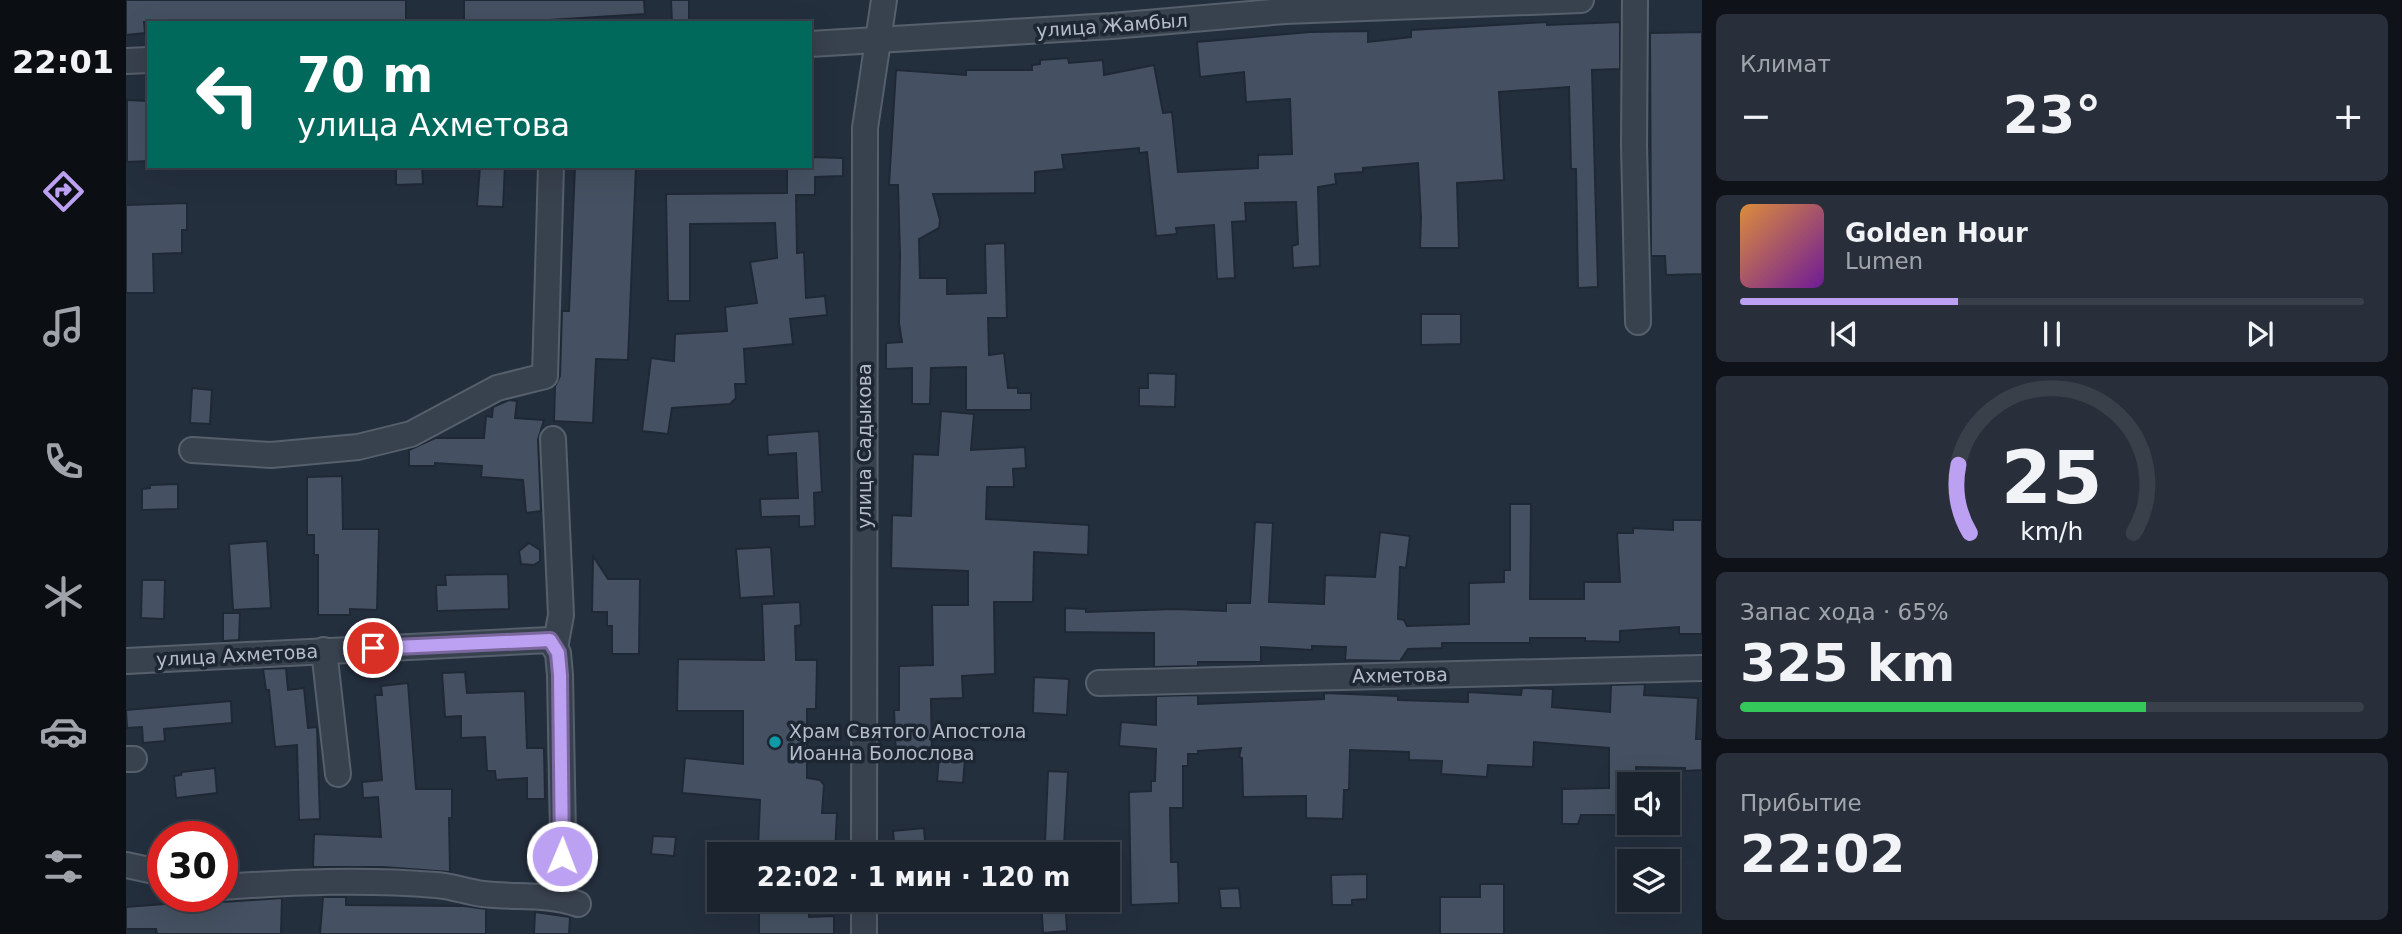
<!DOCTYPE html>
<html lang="ru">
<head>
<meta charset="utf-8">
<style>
	body { margin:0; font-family:"DejaVu Sans",sans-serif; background:#282f3a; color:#f1f3f6; height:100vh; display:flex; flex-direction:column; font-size:26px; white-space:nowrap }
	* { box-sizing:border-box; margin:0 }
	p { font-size:23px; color:#a0a4aa }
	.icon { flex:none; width:38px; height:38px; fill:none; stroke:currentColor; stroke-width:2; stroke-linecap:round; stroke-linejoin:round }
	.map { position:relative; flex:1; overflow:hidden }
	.drawer { display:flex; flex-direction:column; gap:14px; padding:14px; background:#0f1319; width:700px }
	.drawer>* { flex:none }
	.banner { position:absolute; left:21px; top:21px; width:665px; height:147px; border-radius:0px; box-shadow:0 7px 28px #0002,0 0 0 2px #39404a; background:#00695c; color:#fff; overflow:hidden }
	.controls { position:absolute; left:1491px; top:772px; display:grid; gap:14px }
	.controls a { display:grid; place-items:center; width:63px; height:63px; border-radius:0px; background:#1b232e; box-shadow:0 7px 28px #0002,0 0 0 2px #39404a; font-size:35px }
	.speed { position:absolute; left:21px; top:821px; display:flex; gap:14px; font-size:35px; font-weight:700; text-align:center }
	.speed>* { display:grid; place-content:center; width:91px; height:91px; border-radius:50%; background:#1b232e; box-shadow:0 7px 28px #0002,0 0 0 2px #39404a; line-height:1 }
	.speed .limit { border:10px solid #d22; background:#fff; color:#111 }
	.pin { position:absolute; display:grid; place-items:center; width:60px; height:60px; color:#fff; margin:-30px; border:4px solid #fff; border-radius:50%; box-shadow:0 2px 7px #0007 }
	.me { position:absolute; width:77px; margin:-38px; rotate:1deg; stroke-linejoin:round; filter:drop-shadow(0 0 5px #0008) }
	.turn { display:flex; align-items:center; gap:24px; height:147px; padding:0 35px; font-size:32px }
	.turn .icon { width:91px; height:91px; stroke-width:2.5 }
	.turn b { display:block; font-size:49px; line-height:60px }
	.big { font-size:52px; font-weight:700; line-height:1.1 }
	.drawer .tile { flex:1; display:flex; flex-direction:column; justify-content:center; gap:10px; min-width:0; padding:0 24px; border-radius:10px; background:#282f3a }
	.drawer .dial { align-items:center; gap:0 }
	.dial svg { height:182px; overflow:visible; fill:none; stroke:#39404a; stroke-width:7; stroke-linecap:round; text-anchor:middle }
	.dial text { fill:#f1f3f6; stroke:none }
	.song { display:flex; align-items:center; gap:21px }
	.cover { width:84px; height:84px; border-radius:10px; background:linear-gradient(135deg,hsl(30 70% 55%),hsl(280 70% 35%)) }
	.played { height:7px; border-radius:4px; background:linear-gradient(90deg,#bca0f2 35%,#39404a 35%) }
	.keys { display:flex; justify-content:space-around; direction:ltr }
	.heat { display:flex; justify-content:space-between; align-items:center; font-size:38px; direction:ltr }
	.charge { height:10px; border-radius:5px; background:linear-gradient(90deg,#34c759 65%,#39404a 0) }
	.trip { position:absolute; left:581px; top:842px; width:413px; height:70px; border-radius:0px; background:#1b232e; box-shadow:0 7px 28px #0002,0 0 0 2px #39404a; font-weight:700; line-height:70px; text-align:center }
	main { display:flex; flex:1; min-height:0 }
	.menu { display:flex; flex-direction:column; width:126px; justify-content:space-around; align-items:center; background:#0b0e12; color:#a0a4aa }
	.menu .icon { width:49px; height:49px }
	.menu .current { color:#bca0f2 }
	.menu b { font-size:32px; color:#f1f3f6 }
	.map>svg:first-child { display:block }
</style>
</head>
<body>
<main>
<nav class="menu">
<b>22:01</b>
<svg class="icon current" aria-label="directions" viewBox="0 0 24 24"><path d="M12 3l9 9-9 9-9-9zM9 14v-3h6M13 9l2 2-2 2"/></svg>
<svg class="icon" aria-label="music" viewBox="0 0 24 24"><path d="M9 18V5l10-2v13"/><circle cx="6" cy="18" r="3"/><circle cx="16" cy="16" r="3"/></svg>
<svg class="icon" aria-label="phone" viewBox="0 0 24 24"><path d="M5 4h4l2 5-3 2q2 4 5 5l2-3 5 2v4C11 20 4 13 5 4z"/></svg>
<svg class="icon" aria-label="climate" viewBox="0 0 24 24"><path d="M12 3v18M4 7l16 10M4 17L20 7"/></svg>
<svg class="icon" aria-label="car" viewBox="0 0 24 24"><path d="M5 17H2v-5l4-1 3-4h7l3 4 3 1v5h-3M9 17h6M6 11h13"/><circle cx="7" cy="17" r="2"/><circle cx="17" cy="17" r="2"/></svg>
<svg class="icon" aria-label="filters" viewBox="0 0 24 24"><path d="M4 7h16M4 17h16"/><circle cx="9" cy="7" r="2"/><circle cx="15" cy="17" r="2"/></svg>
</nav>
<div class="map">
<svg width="1576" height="934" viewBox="0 0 1576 934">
	<rect width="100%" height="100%" fill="#242f3e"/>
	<g fill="#455162" stroke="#1f2835" stroke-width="2">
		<path d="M0,0h280v23l-262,-1 1,11 -19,2z"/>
		<path d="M338,0h180l1,14 -96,6 -85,1z"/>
		<path d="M545,0h18v23h-17z"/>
		<path d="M1421,22v3l73,-3v47l-28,1 6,217 -20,1 -2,-119h-5l-2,-82 -70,5 5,88 -47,3 2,65h-39l1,-30 -3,-55 -55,5v4l-28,2 1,10 -18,3 2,79 -27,2 -1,-22 6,-2 -2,-42 -51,1 1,18 -14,1 3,56 -18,1 -3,-54 -38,3 1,6 -21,2 -9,-84 -8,1v-5l-77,7 2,14 -29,3v21l-102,1 7,26 -1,8 -20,11 1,39h27v16l39,-1 -1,-49 20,-1 2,75h-19l1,37 15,-2 4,35h10v5h13v17h-65v-43l-35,1 -1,36h-18v-36l-26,1v-26l16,-1 -3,-19 1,-68 -2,-70h-9l7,-115 70,5v-5h66v-5l8,-1v-4l28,-2 1,5 34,-3 1,15 50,-10 9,48 9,-1 6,60 80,-4v-13l34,-1 -2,-55 -44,3 -2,-30 -44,5 -3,-35 113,-10 58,-1v11l43,-5v-7z"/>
		<path d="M1576,32v242l-36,1 -1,-19h-14l-1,-223z"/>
		<path d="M1,100l22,1v60l-22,1z"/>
		<path d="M684,157l33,1v18l-28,1v18h-19l1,58 7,-1 2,46 19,-2 2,19 -37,4 3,25 -49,5 2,35h-11l1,14 -6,6 -58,4 -4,26 -26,-3 9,-73 23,3 1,-27 52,-3 -2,-24 32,-4 -7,-41 27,-4 -2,-35 -85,1v77h-22l-2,-107 121,-1v-27h23z"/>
		<path d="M270,166h26l1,18 -27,1z"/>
		<path d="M354,166h25l-2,41 -26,-1z"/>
		<path d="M449,166h61l-8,194 -32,-1 -3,64 -39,-2 1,-35 5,-10 2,-65h7z"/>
		<path d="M61,203v27h-5v23l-29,1 1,39h-28v-88z"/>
		<path d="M1295,314h40v30l-40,1z"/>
		<path d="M1022,373l28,1 -1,33 -36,-1v-18h9z"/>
		<path d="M66,388l20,2 -2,34 -20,-1z"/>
		<path d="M383,400l8,1 -2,17 29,2 -6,20 3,71 -15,2 -3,-33 -42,-3 1,-11 -47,-3v3h-26v-16l26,-12h49l2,-22 6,1 1,-10z"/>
		<path d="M815,411l33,3 -3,36 54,-3 1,21 -13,1 1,18h-27l-1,32 103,6 -1,30 -54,-3 -1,50h-39l1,72 -33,2 1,22 -32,1 1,55 -36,1 -2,-45h5v-44l34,-1 -1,-60h36v-34l-77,-3 1,-53 19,1 2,-62 25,1z"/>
		<path d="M693,431l3,61 -8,1 1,33 -16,1v-11l-38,1 -1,-18 38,-1 -2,-45 -28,2 -1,-20z"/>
		<path d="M216,476l1,53h36l-2,81 -27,-1v6h-32v-60h-4v-20h-7v-58z"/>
		<path d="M52,484v25l-36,1v-21l8,-1v-3z"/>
		<path d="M1384,504h21l-1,95h54v-17h36l-3,-49h16v-5l40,2v-10h29v114h-23v-7l-59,4v11l-35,-1v-3h-55v5h-88v5l-34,1 -8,12 -55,-1 1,-13 -34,-1v4l-51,-3v15h-63v4l-44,1v-34l-89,-1v-24l21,1v3l88,-3 52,2v-8h24l5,-81 18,1 -4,79 55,2 1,-29 50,2 5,-45 30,4 -4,32 -6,-1 -2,52 6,1 3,6 62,-2v-41l35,-1v-12h6z"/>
		<path d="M141,541l4,67 -38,2 -4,-66z"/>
		<path d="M403,543l11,7v11l-6,4 -13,-1 -2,-13z"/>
		<path d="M645,547l3,49 -34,2 -4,-49z"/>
		<path d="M467,556l15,23h32l-1,75h-27v-28h-5v-14h-15z"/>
		<path d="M382,574l1,35 -72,2 -1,-26h10l-1,-10z"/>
		<path d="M16,580h23l-1,39 -23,-1z"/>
		<path d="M674,602l1,23 -6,1 1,34h21l-1,49h-9v69l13,2 4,5 -2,28h15l-2,41h-62v-5h-15l2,-49 -78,-7 3,-35 58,6v-53h-66l1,-52 86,1 -2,-56z"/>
		<path d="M97,613h17l-1,27 -16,1z"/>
		<path d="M160,668l2,22 16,-2 4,40 9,-1 3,92 -21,1 -2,-75 -22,2 -6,-57h-3l-3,-21z"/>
		<path d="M339,672l2,21 58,-2 2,57h17l1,51h-18v-21l-31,2 -1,-9h-8l-2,-34 -24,1v-22l-16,1 -3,-44z"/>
		<path d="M908,677l35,2 -2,36 -34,-2z"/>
		<path d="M282,683l8,106h36v29h-3l1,54 -67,-5h-70l1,-33 67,3 -3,-40 -15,1 -1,-16 20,-2 -7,-85h7l-1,-9z"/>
		<path d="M1519,684l-1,11 54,3 -2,41h6v31l-17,1v-3l-49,-1v17h-7v31h-48l-3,9h-16v-35l47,-1v-40l-75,-6 -1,25 -45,-2 -1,12 -46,-3 1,-13 -33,-1v-8l-59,-2 -1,40h-5l-1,29 -37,-1v-22l-63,1 -1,-39 -3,-1 2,-9 -43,3v3h-10v12h-5v42h-13l1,54h7l1,41 -48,2 -2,-113 22,-1v-10h4l1,-32 -37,-3 2,-24 35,3v-29l42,-1v9l126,-5v-6l74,3v4l70,2v-10l53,3 1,-7 31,1 -1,18 58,5 1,-27z"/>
		<path d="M105,701l1,22 -68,6 1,12 -22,2 -1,-16 -15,1 -1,-18z"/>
		<path d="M813,757l26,2 -2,24 -26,-2z"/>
		<path d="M89,768l2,25 -41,5 -2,-22 7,-1 1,-3z"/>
		<path d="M922,771l20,1 -4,74 -19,-2z"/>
		<path d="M798,828l2,26h-31l-2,-23z"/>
		<path d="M527,836l23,1 -2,19 -23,-2z"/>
		<path d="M1241,874v25l-15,1v5h-20l-1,-30z"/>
		<path d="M1354,884h24v50h-64v-37h40z"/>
		<path d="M1113,888l2,20h-20l-2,-19z"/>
		<path d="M197,897h23v8l118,1 22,3v25h-166z"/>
		<path d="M156,898l-1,36h-124l-1,-5h-30v-22l88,-7 9,2z"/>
		<path d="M633,900h50v17l25,-1v18h-75z"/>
		<path d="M915,900h24l2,31 -24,2z"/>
		<path d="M409,912l35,5 -1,17h-35z"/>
	</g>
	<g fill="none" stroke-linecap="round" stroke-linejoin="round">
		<defs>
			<g id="minor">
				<path d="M1509,0l-1,145 4,177"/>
				<path d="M684,44l302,-18 173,-15 296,-11"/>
				<path d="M0,61l23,-1"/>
				<path d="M427,439l8,176 -6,33"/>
				<path d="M66,450l79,5 87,-8 53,-13 86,-46 48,-12 6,-210"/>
				<path d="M198,650l14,124"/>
				<path d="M0,661l424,-21 8,13 2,22 3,160 -3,63"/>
				<path d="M973,683l603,-15"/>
				<path d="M0,759h8"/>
				<path d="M738,854l1,-726 19,-128"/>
				<path d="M0,865l37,8"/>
				<path d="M96,887c72,-5 142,-8 214,-2 16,1 31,7 47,9 32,4 64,-1 95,10"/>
				<path d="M738,900v34"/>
			</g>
		</defs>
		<use href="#minor" stroke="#565f6c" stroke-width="28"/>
		<use href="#minor" stroke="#38414e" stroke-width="24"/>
	</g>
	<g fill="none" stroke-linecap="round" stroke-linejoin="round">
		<defs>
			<path id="route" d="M247,648l177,-8 8,13 2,22 2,181"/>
		</defs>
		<use href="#route" stroke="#7a689d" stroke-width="18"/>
		<use href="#route" stroke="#bca0f2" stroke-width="12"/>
	</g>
	<circle fill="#0f9aa8" stroke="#1d2633" stroke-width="2.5" cx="649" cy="742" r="7"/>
	<g text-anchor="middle" stroke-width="7" stroke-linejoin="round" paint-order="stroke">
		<g font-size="19" fill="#b4bcc9" stroke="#1d2633">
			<text transform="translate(986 25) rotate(-4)" y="7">улица Жамбыл</text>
			<text transform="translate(738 446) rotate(-90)" y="7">улица Садыкова</text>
			<text transform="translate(111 655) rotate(-3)" y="7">улица Ахметова</text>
			<text transform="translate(1274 675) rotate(-1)" y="7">Ахметова</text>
		</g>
		<g font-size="19" fill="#b4bcc9" stroke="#1d2633" text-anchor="start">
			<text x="663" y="738">Храм Святого Апостола<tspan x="663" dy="22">Иоанна Болослова</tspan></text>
		</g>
	</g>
</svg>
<div class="controls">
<a><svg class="icon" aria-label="sound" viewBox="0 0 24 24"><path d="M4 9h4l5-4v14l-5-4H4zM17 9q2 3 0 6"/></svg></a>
<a><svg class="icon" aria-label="layers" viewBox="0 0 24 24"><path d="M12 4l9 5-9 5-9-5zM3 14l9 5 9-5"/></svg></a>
</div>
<div class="speed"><div class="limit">30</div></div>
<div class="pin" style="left:247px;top:648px;background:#d93025"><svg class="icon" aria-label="arrive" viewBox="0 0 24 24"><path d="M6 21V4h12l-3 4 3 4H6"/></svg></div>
<svg class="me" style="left:436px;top:856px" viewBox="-20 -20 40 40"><circle r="17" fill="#bca0f2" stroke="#fff" stroke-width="3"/><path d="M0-11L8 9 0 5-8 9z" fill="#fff"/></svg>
<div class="trip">22:02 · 1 мин · 120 m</div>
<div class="banner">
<div class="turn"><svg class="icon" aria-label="left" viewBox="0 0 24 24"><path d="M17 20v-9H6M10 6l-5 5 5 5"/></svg><div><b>70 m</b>улица Ахметова</div></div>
</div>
</div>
<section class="drawer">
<div class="tile"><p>Климат</p>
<div class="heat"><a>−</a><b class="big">23°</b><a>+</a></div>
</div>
<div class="tile">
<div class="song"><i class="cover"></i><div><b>Golden Hour</b><p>Lumen</p></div></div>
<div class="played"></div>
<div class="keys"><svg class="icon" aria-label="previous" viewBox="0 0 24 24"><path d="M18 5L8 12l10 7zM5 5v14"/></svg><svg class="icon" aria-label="pause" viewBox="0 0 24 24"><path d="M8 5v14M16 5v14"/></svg><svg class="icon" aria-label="next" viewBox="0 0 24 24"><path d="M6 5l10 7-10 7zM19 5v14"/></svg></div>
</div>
<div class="tile dial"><svg viewBox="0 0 100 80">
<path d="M14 69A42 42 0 1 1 86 69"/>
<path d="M14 69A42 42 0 0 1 9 39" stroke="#bca0f2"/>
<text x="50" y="56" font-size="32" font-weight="700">25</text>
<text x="50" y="72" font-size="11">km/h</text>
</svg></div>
<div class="tile"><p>Запас хода · 65%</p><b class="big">325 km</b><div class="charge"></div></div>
<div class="tile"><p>Прибытие</p><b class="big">22:02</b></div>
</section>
</main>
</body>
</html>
